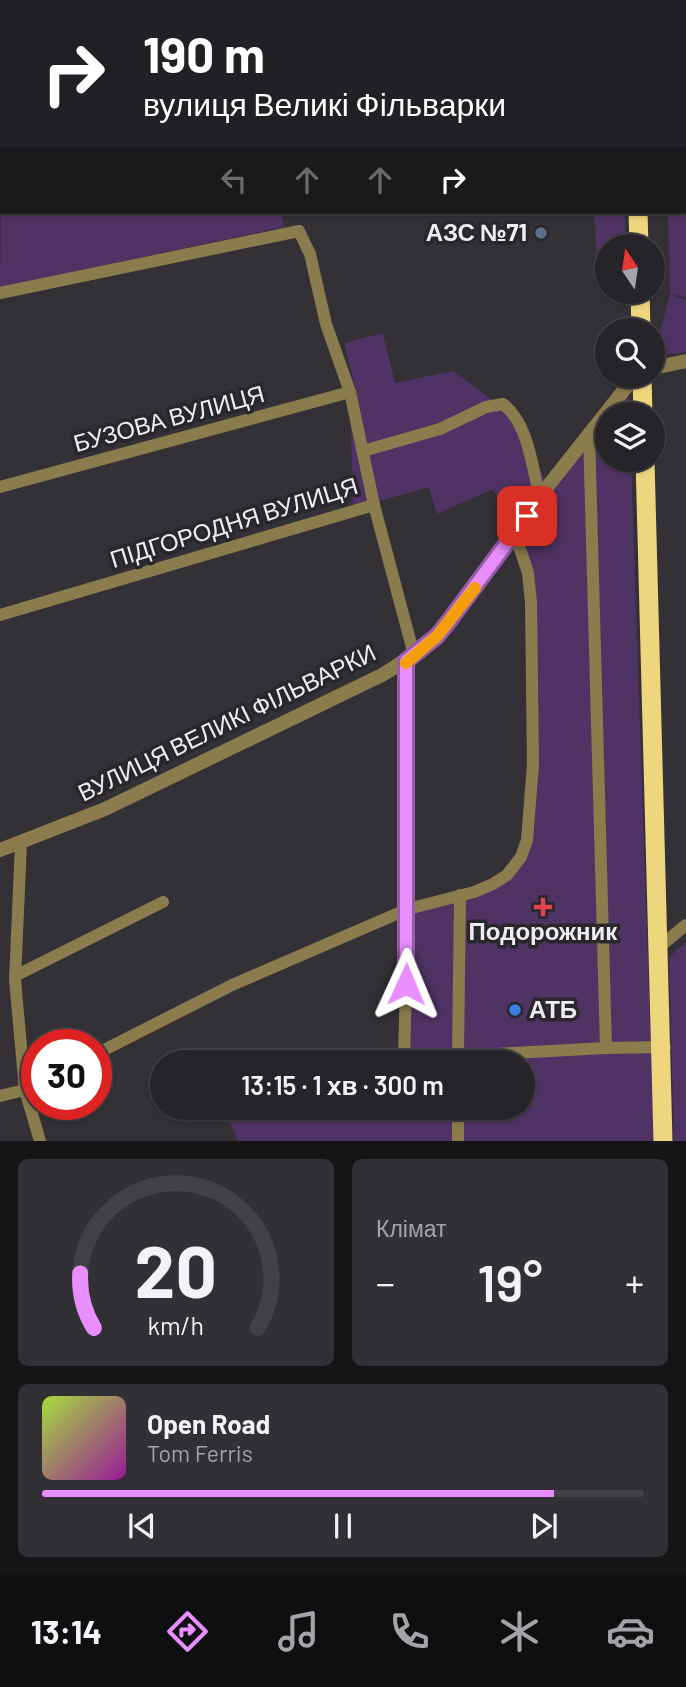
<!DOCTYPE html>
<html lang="uk">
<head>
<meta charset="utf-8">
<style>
	body { margin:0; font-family:Barlow,sans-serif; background:#323034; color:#f1f3f6; height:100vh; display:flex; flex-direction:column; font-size:26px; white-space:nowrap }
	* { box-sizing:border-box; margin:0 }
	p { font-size:23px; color:#a4a4a8 }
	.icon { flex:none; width:38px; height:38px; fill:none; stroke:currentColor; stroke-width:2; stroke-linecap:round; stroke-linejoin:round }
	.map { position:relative; height:1141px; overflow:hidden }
	.sheet { display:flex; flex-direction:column; gap:18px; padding:18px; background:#151416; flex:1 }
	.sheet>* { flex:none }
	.top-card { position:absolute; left:0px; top:0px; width:686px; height:214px; box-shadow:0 2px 5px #0004,0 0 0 2px #424145; background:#202124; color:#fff; overflow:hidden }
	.needle { width:46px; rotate:347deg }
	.tools { position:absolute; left:595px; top:234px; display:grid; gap:14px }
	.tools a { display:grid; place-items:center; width:70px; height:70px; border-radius:50%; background:#262428; box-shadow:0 2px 5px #0004,0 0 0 2px #424145; font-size:35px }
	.speed { position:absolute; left:21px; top:1029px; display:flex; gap:14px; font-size:35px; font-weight:700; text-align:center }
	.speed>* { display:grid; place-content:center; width:91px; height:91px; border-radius:50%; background:#262428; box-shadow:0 2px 5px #0004,0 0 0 2px #424145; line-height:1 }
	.speed .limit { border:10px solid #d22; background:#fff; color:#111 }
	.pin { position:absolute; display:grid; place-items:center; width:60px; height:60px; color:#fff; margin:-30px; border-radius:14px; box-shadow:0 4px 10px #0006 }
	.me { position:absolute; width:77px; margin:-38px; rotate:1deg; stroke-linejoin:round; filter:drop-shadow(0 0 5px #0008) }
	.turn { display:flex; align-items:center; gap:24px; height:147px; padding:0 28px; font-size:32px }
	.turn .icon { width:91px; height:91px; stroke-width:2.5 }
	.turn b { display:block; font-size:49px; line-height:60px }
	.lanes { display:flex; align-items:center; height:66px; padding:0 28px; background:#0003; justify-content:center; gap:35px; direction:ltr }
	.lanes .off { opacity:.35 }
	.big { font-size:52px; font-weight:600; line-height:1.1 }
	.sheet .widget { flex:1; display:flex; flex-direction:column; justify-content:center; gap:10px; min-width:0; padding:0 24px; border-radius:10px; background:#323034 }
	.sheet .dial { align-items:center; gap:0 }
	.dial svg { height:182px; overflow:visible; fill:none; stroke:#424145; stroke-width:7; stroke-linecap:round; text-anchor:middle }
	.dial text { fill:#f1f3f6; stroke:none }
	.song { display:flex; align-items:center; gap:21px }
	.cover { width:84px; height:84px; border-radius:10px; background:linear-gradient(135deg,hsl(80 70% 55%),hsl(300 70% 35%)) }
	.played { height:7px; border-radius:4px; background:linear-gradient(90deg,#e88eff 85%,#424145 85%) }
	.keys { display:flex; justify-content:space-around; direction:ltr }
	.heat { display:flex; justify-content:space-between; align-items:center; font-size:38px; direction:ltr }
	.sheet .tiles { flex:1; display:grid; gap:18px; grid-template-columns:1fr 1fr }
	.widget:last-child { grid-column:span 2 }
	.trip { position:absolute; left:150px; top:1050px; width:385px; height:70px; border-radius:35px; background:#262428; box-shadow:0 2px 5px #0004,0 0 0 2px #424145; font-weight:600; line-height:70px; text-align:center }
	.tab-bar { display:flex; height:112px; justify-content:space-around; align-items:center; background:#0f0e10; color:#a4a4a8 }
	.tab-bar .icon { width:49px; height:49px }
	.tab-bar .selected { color:#e88eff }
	.tab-bar b { font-size:32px; color:#f1f3f6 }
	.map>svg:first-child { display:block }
</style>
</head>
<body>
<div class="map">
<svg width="686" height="1141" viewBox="0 0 686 1141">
	<rect width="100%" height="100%" fill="#333036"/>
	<g fill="#4f3364">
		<path d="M0,0h618v2h-616l-2,129z"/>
		<path d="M2,135v77h279l3,15 -284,60z"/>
		<path d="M684,145h2v153l-16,-5 -2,-81h16z"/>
		<path d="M594,212h31l1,35h-19v22l-10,-8z"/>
		<path d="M670,294l16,6v52c-13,3 -23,2 -33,-7l9,-20z"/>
		<path d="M383,333l12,50 58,-12 41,30 23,22 31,63 80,-104 1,33h-22v45h24l23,681h-416l-8,-19 35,-14h258v-46h-134l15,-4 4,-149 85,-25 34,-44 4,-237 -16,-69 -22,-45 -56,25 -8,-27 -49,14 -27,11 -3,-120 6,-2 -12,-47z"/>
		<path d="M686,942v199h-12l-5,-184z"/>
	</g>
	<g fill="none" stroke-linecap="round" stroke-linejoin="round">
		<g stroke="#8a7c4c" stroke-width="12">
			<path d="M0,293l299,-62 11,23 16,70 24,68 24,113 40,150"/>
			<path d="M589,433l17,615"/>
			<path d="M363,451l77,-22 46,-22 17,-3c26,20 29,64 37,94"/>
			<path d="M0,487l350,-95"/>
			<path d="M0,615l374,-110"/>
			<path d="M21,843l-6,137 10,110 15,51"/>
			<path d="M658,948l28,-23"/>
			<path d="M15,976l148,-74"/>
			<path d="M96,1054l136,-69 176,-76 66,-17 19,-8 14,-9 14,-18 6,-17 6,-76 -2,-161 -3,-30 -13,-39"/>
			<path d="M458,1056l2,-161"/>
			<path d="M404,1058l4,-149 -2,-248"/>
			<path d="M458,1062v-6l148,-8 59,-1"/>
			<path d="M0,1096l25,-6 12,-6"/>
			<path d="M458,1108v33"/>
		</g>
		<g stroke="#8a7c4c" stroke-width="14">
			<path d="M653,368l33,-7"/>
			<path d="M0,850l105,-41 277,-134c25,-15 48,-31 67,-54l99,-135 87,-110"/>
		</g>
		<g stroke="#eed67e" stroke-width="19">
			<path d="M632,0l1,2"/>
			<path d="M638,212l1,35"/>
			<path d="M640,292l1,39"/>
			<path d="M642,376l1,39"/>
			<path d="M645,460l18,681"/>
		</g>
	</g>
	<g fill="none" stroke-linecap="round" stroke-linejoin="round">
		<defs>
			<path id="route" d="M406,984v-323l31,-25 12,-15 78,-105"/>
		</defs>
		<use href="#route" stroke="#975ca6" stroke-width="18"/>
		<use href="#route" stroke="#e88eff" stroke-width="12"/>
		<path stroke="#f59e0b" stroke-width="12" d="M406,663l31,-27 38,-48"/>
	</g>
	<circle fill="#5c6f8a" stroke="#29262c" stroke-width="2.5" cx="541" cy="233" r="7"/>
	<path fill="#e0444e" stroke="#29262c" stroke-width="2.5" d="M539.5 896.5h7v7h7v7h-7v7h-7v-7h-7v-7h7z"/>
	<circle fill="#3f7fe0" stroke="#29262c" stroke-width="2.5" cx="515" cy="1010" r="7"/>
	<g text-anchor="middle" stroke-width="7" stroke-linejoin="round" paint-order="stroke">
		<g font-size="24" font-weight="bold" fill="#efedf1" stroke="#29262c" text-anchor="end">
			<text x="527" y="241">АЗС №71</text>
			<text x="543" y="940" text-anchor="middle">Подорожник</text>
			<text x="529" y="1018" text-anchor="start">АТБ</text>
		</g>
		<g font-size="24" fill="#efedf1" stroke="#29262c">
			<text transform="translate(169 419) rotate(-15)" y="8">БУЗОВА ВУЛИЦЯ</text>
			<text transform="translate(234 523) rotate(-17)" y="8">ПІДГОРОДНЯ ВУЛИЦЯ</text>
			<text transform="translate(227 723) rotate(-26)" y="8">ВУЛИЦЯ ВЕЛИКІ ФІЛЬВАРКИ</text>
		</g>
	</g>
</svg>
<div class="tools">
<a><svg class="needle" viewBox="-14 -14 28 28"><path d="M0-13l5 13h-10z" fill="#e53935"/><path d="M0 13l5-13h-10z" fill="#a4a4a8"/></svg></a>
<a><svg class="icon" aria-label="search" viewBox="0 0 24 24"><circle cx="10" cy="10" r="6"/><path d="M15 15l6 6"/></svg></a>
<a><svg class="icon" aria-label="layers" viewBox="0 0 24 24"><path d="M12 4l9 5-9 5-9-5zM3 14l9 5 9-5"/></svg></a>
</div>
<div class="speed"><div class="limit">30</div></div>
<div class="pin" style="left:527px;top:516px;background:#d93025"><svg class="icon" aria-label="arrive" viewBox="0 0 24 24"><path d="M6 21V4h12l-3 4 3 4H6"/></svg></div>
<svg class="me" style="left:406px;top:984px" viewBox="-20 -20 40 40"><path d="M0-17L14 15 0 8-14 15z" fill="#e88eff" stroke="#fff" stroke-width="4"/></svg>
<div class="trip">13:15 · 1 хв · 300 m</div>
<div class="top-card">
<div class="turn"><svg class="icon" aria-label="right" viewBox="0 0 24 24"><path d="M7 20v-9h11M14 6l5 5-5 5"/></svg><div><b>190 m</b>вулиця Великі Фільварки</div></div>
<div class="lanes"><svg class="icon off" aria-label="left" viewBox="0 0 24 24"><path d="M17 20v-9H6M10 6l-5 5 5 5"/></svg><svg class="icon off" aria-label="ahead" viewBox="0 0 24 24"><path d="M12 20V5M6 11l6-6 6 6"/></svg><svg class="icon off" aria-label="ahead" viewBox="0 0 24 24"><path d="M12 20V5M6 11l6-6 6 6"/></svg><svg class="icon" aria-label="right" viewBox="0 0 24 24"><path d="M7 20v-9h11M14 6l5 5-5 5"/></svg></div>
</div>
</div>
<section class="sheet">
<div class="tiles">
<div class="widget dial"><svg viewBox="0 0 100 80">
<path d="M14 69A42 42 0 1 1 86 69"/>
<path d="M14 69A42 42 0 0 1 8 45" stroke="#e88eff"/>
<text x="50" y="56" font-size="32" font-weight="700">20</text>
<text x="50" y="72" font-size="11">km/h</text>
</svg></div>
<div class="widget"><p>Клімат</p>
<div class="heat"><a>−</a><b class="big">19°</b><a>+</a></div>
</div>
<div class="widget">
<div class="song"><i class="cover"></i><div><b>Open Road</b><p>Tom Ferris</p></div></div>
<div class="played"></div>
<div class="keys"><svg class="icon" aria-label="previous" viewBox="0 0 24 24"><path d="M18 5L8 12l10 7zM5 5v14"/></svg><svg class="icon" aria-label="pause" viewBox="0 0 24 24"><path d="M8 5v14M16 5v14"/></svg><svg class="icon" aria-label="next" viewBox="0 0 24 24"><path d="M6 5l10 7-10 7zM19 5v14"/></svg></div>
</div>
</div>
</section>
<nav class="tab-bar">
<b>13:14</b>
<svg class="icon selected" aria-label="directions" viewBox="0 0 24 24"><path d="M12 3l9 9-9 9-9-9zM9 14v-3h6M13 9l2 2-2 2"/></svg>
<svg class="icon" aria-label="music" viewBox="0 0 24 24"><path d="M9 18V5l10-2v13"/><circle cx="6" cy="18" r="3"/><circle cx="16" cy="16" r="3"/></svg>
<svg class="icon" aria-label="phone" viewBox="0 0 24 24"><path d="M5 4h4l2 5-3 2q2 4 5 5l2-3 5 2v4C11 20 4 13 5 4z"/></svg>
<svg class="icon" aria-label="climate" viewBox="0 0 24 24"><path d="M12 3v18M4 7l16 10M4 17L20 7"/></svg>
<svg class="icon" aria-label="car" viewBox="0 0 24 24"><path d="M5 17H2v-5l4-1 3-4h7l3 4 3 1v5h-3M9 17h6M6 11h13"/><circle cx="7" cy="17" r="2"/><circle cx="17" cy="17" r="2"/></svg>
</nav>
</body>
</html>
